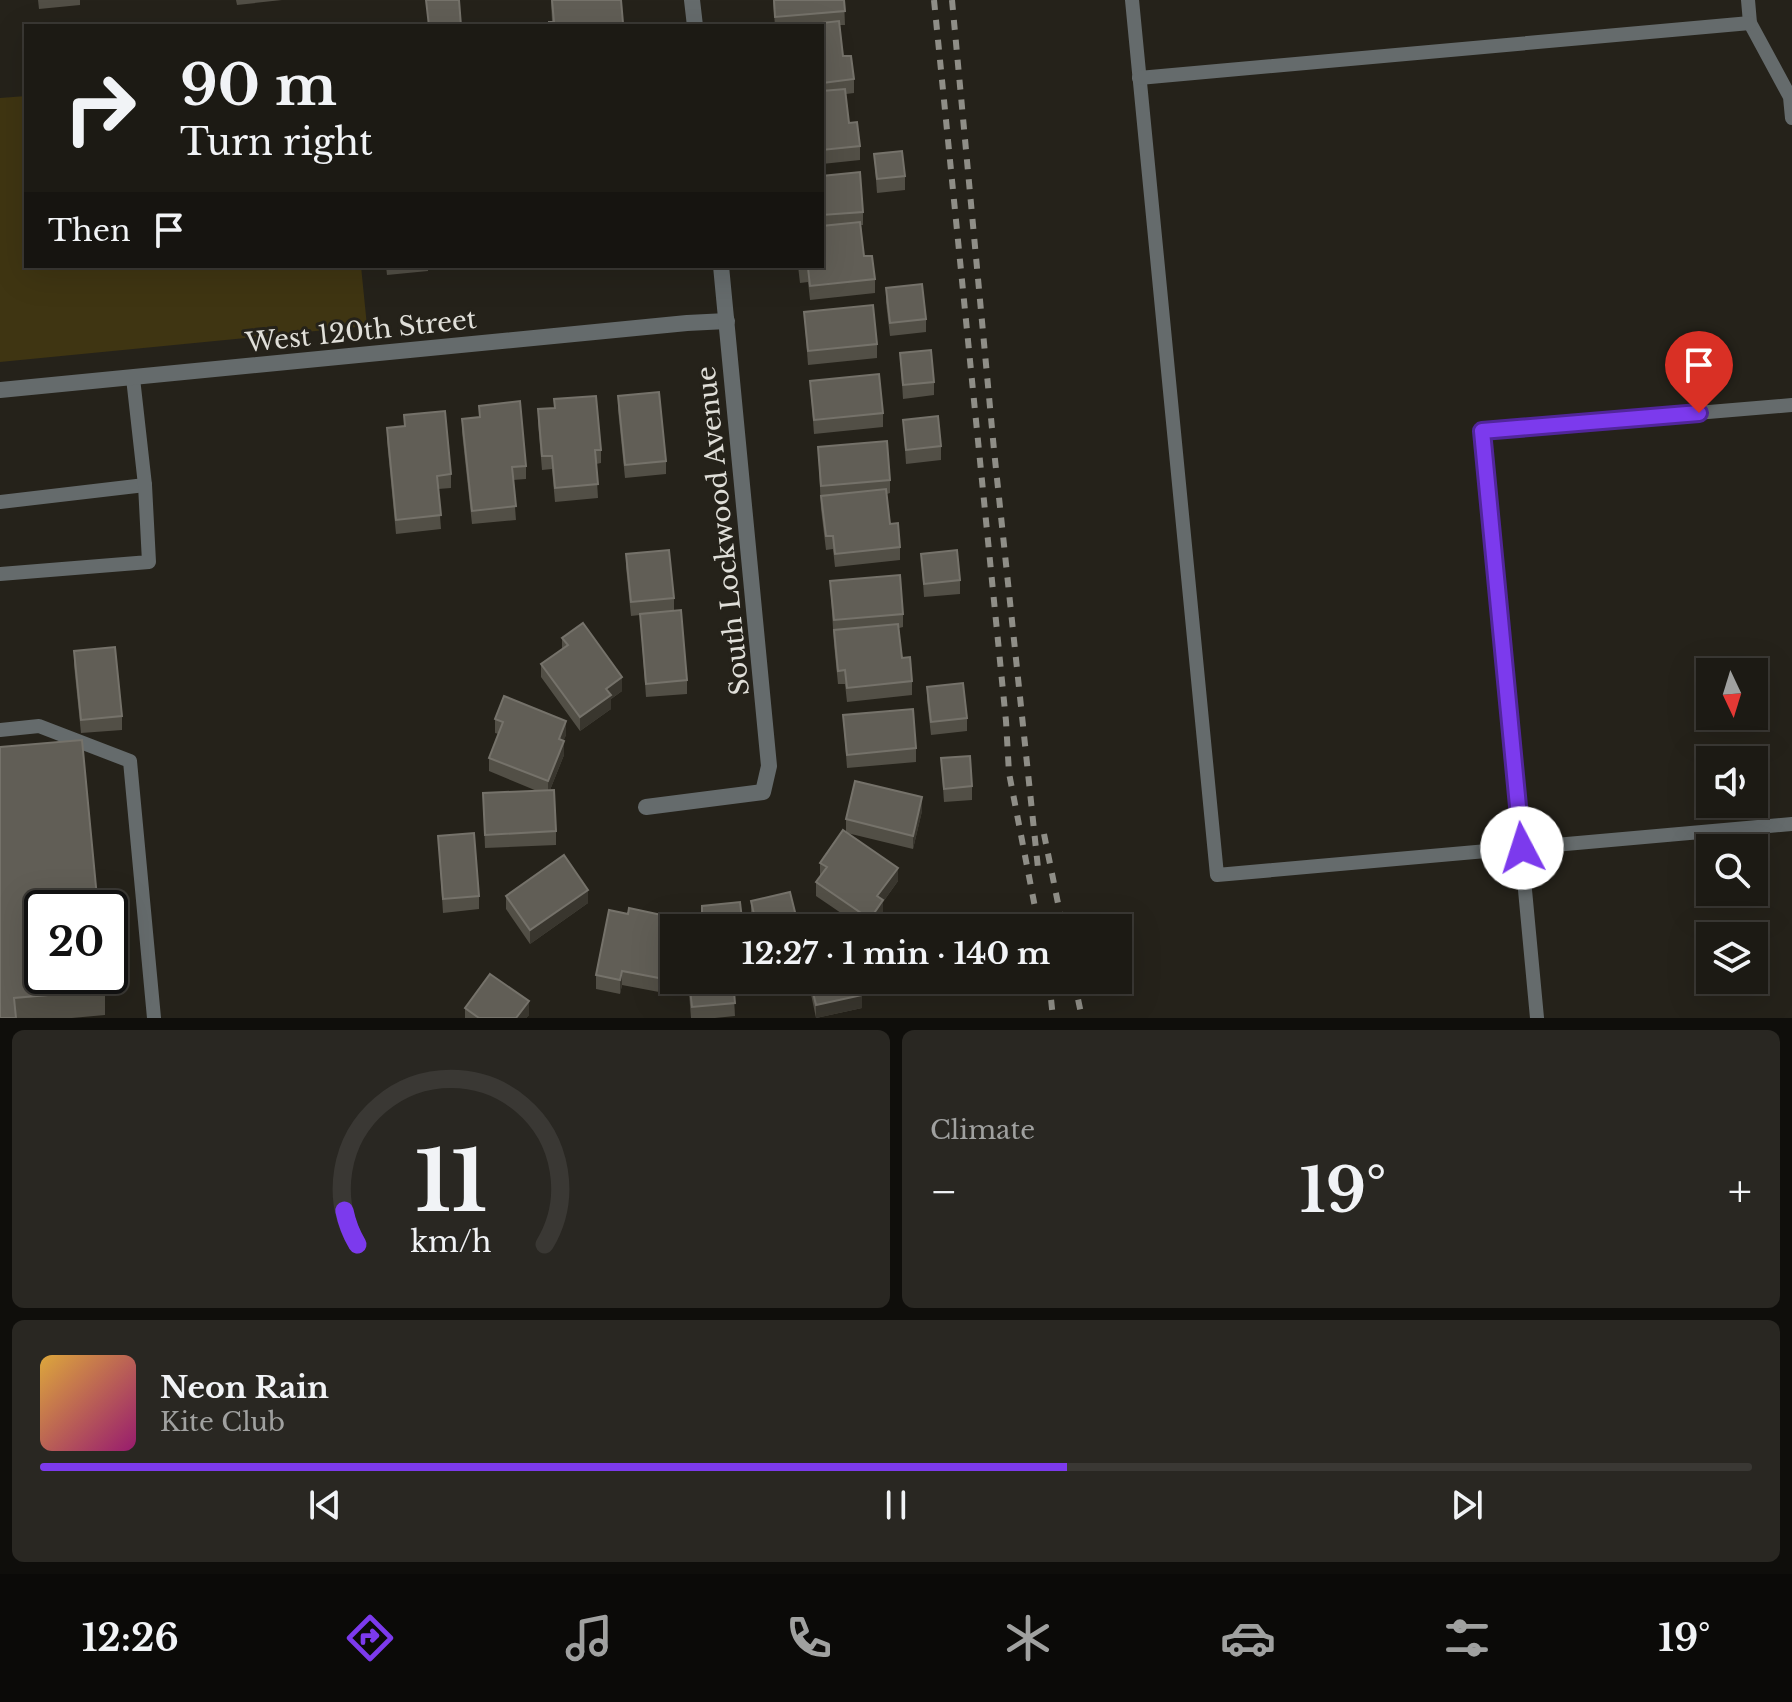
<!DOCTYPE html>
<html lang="en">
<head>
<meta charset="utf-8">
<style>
	body { margin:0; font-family:"Libre Baskerville",serif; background:#292722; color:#f1f3f6; height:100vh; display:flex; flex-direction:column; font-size:30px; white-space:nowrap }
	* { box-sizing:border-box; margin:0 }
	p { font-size:26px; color:#a0a1a0 }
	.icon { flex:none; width:44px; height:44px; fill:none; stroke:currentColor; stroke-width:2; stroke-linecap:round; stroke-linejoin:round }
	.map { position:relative; height:1018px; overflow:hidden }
	.details { display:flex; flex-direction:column; gap:12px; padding:12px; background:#0f0e0b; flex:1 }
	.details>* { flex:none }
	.hud { position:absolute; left:24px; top:24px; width:800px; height:244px; border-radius:0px; box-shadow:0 8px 32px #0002,0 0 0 2px #3a3834; background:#1c1a14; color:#f1f3f6; overflow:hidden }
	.needle { width:52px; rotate:176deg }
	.controls { position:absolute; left:1696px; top:658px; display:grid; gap:16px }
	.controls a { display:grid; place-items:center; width:72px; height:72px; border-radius:0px; background:#1c1a14; box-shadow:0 8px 32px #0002,0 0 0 2px #3a3834; font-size:40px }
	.speed { position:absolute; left:24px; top:890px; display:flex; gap:16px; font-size:40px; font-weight:700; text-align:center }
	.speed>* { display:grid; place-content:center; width:104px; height:104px; border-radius:50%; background:#1c1a14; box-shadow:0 8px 32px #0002,0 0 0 2px #3a3834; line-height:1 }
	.speed .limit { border:4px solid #111; border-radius:12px; background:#fff; color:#111 }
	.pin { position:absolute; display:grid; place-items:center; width:68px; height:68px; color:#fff; margin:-82px -34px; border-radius:50% 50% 50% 0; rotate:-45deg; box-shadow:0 0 8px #0007 }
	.pin .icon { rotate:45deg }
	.me { position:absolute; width:88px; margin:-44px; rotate:355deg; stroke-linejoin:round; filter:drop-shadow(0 0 6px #0008) }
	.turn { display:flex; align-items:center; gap:28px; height:168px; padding:0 24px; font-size:36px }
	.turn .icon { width:104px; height:104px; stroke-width:2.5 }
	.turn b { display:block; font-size:56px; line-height:68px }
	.then { display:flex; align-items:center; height:76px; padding:0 24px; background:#0003; gap:16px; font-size:30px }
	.big { font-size:60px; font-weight:700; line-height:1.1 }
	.details .widget { flex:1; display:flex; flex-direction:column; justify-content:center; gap:12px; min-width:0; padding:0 28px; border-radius:12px; background:#292722 }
	.details .dial { align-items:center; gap:0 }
	.dial svg { height:208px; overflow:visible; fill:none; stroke:#3a3834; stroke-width:7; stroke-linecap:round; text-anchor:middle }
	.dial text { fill:#f1f3f6; stroke:none }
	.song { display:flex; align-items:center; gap:24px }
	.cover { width:96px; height:96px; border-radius:12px; background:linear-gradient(135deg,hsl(40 70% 55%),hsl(320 70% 35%)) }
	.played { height:8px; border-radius:4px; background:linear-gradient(90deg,#7c3aed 60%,#3a3834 60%) }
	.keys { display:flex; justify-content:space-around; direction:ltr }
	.heat { display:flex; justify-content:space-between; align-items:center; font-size:44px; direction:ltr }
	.details .tiles { flex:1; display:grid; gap:12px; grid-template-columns:1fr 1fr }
	.widget:last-child { grid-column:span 2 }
	.trip { position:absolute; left:660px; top:914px; width:472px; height:80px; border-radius:0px; background:#1c1a14; box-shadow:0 8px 32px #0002,0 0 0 2px #3a3834; font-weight:700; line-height:80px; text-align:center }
	.dock { display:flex; height:128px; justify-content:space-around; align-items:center; background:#0b0a08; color:#a0a1a0 }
	.dock .icon { width:56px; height:56px }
	.dock .active { color:#7c3aed }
	.dock b { font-size:36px; color:#f1f3f6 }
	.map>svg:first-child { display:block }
</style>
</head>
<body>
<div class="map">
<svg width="1792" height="1018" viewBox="0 0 1792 1018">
	<rect width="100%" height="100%" fill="#25221a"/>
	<path fill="#3f3512" d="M26,96v170h335l6,60 -367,36v-264z"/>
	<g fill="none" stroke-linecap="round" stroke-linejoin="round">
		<g stroke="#656b6c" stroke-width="14">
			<path d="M1132,0l85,875 575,-51"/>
			<path d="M1748,0l2,23 40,74 2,21"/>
			<path d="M1139,78l611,-55"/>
			<path d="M0,502l145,-17"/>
			<path d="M0,574l149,-12 -4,-77 -12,-107"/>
			<path d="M0,730l39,-4 91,35 24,257"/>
			<path d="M1537,1018l-55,-587 310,-26"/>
		</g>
		<g stroke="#656b6c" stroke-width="16">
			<path d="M692,0l3,26"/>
			<path d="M0,390l687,-67 40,-2"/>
			<path d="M646,807l117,-15 6,-26 -48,-500"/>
		</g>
		<g stroke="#8f8e87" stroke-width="6" stroke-dasharray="10 10" stroke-linecap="butt">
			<path d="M934,0l72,721 3,52 30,155"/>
			<path d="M952,0l42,450 44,418"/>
			<path d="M1044,834l19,94"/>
			<path d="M1049,980l4,38"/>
			<path d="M1074,980l8,38"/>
		</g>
	</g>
	<g fill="#524f46">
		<path d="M38,0h42v5l-41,4z"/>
		<path d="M236,0h46l-45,5z"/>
		<path d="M551,0h70l2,26h-74l3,-4z"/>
		<path d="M773,0h71l1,25h-5l3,31 11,23v14l-8,1 3,29 11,23v14l-38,4v-138h-47z"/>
		<path d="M874,154l31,22v14l-28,3z"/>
		<path d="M822,176l41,36v13h-2l3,31 11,23v14l-65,7 -2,-18 -8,1 -2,-17h24z"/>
		<path d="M386,266h42v5l-41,4z"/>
		<path d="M442,266h41l-41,4z"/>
		<path d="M886,288l40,31v13l-36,4 -4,-34z"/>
		<path d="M804,312l73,32v14l-69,7z"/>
		<path d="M900,353l34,29v13l-31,4z"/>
		<path d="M810,381l73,32v14l-69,7z"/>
		<path d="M618,396l48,65v13l-41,4 -7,-68z"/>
		<path d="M554,399l47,51v13l-5,1 2,34 -43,4 -3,-33 -10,1 -4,-47v-14l16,-1z"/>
		<path d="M479,406l47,60v13l-13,1 3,40 -44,4 -10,-92v-13l17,-2z"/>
		<path d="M404,415l47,59v14l-13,1 3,40 -45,5 -9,-93v-13l17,-2z"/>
		<path d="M903,420l38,26v14l-35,4z"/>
		<path d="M818,447l72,33v13l-3,1 3,30 10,23v13l-65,7 -2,-18 -7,1 -5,-41z"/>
		<path d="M626,554l48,44v13l13,69v14l-41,3 -6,-82 -9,1 -5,-49z"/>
		<path d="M921,554l39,26v14l-36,3z"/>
		<path d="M830,581l73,33v13l-4,1 3,30 10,23v14l-65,7 -2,-18h-7l-4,-40z"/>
		<path d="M562,638l60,53 -11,8v10l-31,22 -39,-54v-13l21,-15z"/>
		<path d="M74,651l48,65v14l-41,3 -7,-68z"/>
		<path d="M927,687l40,31v13l-36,4 -4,-35z"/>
		<path d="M843,715l73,33v14l-69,6z"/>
		<path d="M495,719l71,16 -3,6 1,14 -14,35 6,41v14l-71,3 -2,-55 54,-2 -48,-20v-13l10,-24 -4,-1z"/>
		<path d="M0,747l105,243v25l-33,3h-72z"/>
		<path d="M941,758l31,28v14l-28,2z"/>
		<path d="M922,811l-9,38 -66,-16 51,48 -15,21v12l-10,14h-10l-47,-32v-14l4,-5v-14l26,-31v-13z"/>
		<path d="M438,836l41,60v13l-36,4z"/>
		<path d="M506,896l82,7 -58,41 -24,-35z"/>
		<path d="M751,901l48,27h-45l-3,-13z"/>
		<path d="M671,930l-12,62 -37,-7 -2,9 -24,-5v-14z"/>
		<path d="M688,980h45l2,36 -20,2h-24z"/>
		<path d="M808,980h50l4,28 -46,10z"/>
		<path d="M465,1008l64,7 -3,3h-61z"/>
	</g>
	<g fill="#39362e">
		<path d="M622,677v14l-11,8v10l-31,22v-14l26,-28z"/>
		<path d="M566,721v14l-7,18v-14z"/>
		<path d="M564,741v14l-16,40v-14z"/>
		<path d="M922,797v14l-9,38v-13z"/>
		<path d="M898,868v13l-15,21v12l-10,14h-3v-9l7,-23z"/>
		<path d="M588,890v13l-58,41v-14z"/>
		<path d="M671,917v13l-12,62v-14z"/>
		<path d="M622,971v14l-2,9v-14z"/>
		<path d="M767,980h14l-14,3z"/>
		<path d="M862,995v13l-46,10v-13z"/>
		<path d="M529,1001v14l-3,3h-10z"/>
	</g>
	<g fill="#615e56" stroke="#75726a" stroke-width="2">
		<path d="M426,0h33l2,26h-32z"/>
		<path d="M552,0h69l2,23 -9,1v2h-65v-4h5z"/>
		<path d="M774,0h70l1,11 -70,6z"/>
		<path d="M839,21l4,35h8l3,23 -32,4v-57h-27z"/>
		<path d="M125,23v3h-32z"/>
		<path d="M845,89l4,34 8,-1 3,24 -38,4v-59z"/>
		<path d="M902,151l3,25 -28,3 -3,-25z"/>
		<path d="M860,172l3,40 -41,3v-39z"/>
		<path d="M860,222l4,34h8l3,23 -65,7 -2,-18 -8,1v-3h22v-40z"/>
		<path d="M922,284l4,35 -36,4 -4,-35z"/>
		<path d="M873,305l4,39 -69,7 -4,-39z"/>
		<path d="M931,350l3,32 -31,3 -3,-32z"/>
		<path d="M879,374l4,39 -69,7 -4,-39z"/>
		<path d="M659,392l7,69 -41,4 -7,-69z"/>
		<path d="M596,396l5,54h-6l3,34 -43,4 -3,-32h-10l-4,-47 17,-1 -1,-9z"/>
		<path d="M520,401l6,65 -14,1 4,39 -44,5 -10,-92 18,-2 -1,-11z"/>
		<path d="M445,411l6,63 -14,2 4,39 -45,5 -9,-92 18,-2 -1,-11z"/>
		<path d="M938,416l3,30 -35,4 -3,-30z"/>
		<path d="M887,441l3,39 -69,6 -3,-39z"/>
		<path d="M886,489l4,35 8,-1 2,24 -65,7 -2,-18h-7l-5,-40z"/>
		<path d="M669,550l5,48 -43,4 -5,-48z"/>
		<path d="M957,550l3,30 -36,4 -3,-30z"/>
		<path d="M900,575l3,39 -69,6 -4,-39z"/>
		<path d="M681,610l6,70 -41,4 -6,-70z"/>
		<path d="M583,623l39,54 -16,12 5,6 -31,22 -39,-53 27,-19 -6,-7z"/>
		<path d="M898,624l4,34 8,-1 2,24 -65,7 -2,-18 -7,1 -4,-41z"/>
		<path d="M115,647l7,69 -41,4 -7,-69z"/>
		<path d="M963,683l4,35 -36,4 -4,-35z"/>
		<path d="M504,696l62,25 -7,18 5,2 -16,40 -59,-23 14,-36 -8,-3z"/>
		<path d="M913,709l3,39 -69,7 -4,-40z"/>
		<path d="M82,740l16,168h-56v68h62l1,14 -91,8 2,20h-16v-271z"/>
		<path d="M970,756l2,30 -28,3 -3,-31z"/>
		<path d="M855,781l67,16 -9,39 -67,-17z"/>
		<path d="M554,790l2,41 -71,4 -2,-42z"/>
		<path d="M843,830l55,38 -21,28 6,4 -13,19 -54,-37 11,-15 -7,-4z"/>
		<path d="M474,833l5,63 -36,3 -5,-63z"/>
		<path d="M564,855l24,35 -58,40 -24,-34z"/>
		<path d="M790,892l9,36h-42l-6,-27z"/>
		<path d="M740,902l3,26h-59l-1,-12 19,-2v-8z"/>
		<path d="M629,908l42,9 -12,61 -37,-7 -2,9 -24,-5 13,-65 19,4z"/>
		<path d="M490,974l39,27 -13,17h-37l-14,-10z"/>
		<path d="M689,980h44l2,23 -43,4z"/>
		<path d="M810,980h48l4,15 -46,10z"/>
	</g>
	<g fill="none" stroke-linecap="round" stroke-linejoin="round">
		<defs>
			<path id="route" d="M1522,848l-40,-417 217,-18"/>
		</defs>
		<use href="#route" stroke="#51269a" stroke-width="20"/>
		<use href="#route" stroke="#7c3aed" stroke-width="14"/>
	</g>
	<g text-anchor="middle" stroke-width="6" stroke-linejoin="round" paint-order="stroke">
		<g font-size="26" fill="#e0dfd9" stroke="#25221a">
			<text transform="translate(361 331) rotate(-6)" y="9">West 120th Street</text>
			<text transform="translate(723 531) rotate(-96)" y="9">South Lockwood Avenue</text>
		</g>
	</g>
</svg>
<div class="controls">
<a><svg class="needle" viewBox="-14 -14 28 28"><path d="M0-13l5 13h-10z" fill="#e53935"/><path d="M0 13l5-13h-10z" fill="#a0a1a0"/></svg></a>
<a><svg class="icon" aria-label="sound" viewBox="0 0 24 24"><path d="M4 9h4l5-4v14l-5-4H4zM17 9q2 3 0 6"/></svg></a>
<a><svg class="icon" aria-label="search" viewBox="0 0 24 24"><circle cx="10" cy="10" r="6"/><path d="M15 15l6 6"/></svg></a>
<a><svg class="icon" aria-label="layers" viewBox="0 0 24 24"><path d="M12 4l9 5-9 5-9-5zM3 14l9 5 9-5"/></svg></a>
</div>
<div class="speed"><div class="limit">20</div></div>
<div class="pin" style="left:1699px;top:413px;background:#d93025"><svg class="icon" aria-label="arrive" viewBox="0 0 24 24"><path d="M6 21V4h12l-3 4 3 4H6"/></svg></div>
<svg class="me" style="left:1522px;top:848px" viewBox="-20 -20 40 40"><circle r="19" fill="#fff"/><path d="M0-13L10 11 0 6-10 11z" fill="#7c3aed"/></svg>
<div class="trip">12:27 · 1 min · 140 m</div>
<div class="hud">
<div class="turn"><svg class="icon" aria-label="right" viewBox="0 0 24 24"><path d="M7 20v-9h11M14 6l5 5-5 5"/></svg><div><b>90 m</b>Turn right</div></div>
<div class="then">Then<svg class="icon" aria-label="arrive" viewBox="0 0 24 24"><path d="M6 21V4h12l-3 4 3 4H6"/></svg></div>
</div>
</div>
<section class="details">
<div class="tiles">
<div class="widget dial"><svg viewBox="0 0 100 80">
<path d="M14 69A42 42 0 1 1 86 69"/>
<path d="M14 69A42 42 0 0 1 9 56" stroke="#7c3aed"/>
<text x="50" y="56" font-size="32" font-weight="700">11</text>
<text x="50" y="72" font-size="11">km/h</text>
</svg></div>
<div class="widget"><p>Climate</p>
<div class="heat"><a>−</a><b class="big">19°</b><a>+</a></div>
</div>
<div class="widget">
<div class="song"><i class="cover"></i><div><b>Neon Rain</b><p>Kite Club</p></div></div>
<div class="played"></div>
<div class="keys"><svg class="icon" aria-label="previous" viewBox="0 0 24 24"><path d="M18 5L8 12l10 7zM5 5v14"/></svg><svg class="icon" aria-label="pause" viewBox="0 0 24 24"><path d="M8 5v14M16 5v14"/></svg><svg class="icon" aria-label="next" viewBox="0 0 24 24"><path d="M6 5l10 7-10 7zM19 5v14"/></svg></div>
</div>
</div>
</section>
<nav class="dock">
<b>12:26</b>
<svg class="icon active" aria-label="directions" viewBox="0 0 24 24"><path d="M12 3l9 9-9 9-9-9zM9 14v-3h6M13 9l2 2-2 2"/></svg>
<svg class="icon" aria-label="music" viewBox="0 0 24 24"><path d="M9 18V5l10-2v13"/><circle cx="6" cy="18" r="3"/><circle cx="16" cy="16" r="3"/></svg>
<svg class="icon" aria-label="phone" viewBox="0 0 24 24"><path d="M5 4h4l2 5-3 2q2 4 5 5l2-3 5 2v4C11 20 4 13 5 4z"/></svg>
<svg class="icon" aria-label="climate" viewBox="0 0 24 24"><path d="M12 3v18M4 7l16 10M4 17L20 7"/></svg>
<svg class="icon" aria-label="car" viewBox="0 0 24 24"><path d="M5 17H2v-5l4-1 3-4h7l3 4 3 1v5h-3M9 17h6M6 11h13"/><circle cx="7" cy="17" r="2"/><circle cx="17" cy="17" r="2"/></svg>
<svg class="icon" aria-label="filters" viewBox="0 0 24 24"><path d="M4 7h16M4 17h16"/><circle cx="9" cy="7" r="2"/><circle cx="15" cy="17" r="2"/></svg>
<b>19°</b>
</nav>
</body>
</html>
